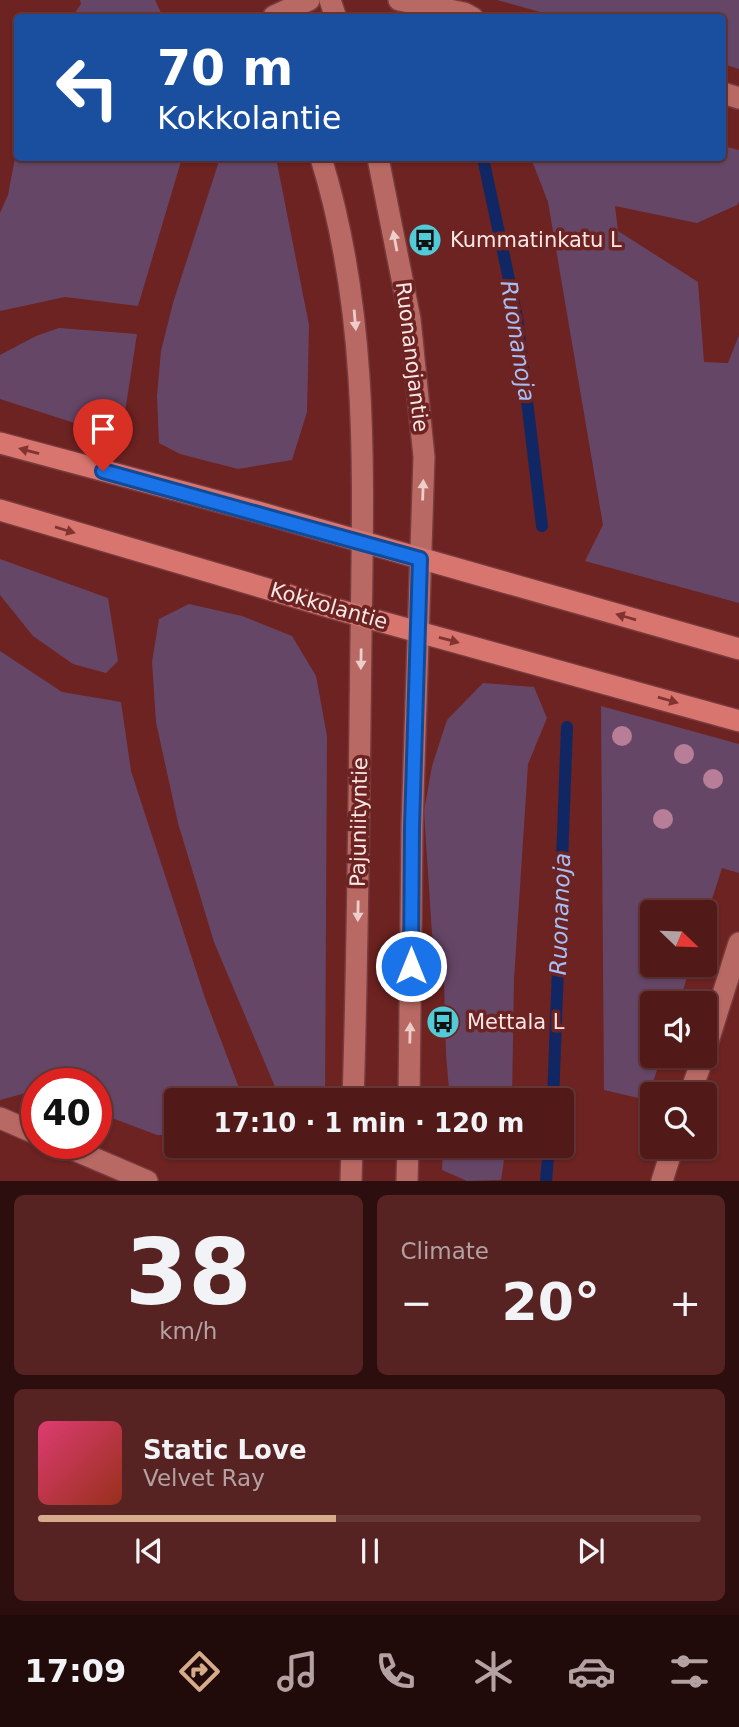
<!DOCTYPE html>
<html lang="en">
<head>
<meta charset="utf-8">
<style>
	body { margin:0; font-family:"DejaVu Sans",sans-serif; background:#572322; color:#f1f3f6; height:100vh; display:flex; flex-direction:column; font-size:26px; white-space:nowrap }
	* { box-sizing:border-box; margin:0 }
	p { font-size:23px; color:#b4a1a2 }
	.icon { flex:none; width:38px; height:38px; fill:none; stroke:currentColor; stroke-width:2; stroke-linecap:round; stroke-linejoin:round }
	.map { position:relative; height:1181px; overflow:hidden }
	.sheet { display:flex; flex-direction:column; gap:14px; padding:14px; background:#2d0e0e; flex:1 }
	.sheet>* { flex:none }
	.guide { position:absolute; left:14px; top:14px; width:712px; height:147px; border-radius:7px; box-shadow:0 2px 5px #0004,0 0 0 2px #673838; background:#1a4fa0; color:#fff; overflow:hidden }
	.needle { width:46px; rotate:113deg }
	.buttons { position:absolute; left:640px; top:900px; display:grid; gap:14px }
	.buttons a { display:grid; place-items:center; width:77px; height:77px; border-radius:7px; background:#511a19; box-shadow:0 2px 5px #0004,0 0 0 2px #673838; font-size:35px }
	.speed { position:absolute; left:21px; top:1068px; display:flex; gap:14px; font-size:35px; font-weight:700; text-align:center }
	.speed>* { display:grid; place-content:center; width:91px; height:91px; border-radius:50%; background:#511a19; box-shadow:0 2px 5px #0004,0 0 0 2px #673838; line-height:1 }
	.speed .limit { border:10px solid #d22; background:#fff; color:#111 }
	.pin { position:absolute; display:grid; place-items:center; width:60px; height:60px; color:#fff; margin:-72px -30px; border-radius:50% 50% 50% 0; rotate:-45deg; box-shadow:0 0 7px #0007 }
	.pin .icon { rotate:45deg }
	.me { position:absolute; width:77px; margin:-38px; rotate:0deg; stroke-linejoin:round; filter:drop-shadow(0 0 5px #0008) }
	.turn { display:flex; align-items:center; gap:24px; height:147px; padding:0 28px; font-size:32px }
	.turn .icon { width:91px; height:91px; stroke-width:2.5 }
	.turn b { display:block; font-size:49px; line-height:60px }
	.big { font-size:52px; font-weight:800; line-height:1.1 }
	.sheet .widget { flex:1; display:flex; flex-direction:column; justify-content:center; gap:10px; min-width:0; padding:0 24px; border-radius:10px; background:#572322 }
	.sheet .dial { align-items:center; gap:0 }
	.dial b { font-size:91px; line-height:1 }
	.song { display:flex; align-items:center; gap:21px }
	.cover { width:84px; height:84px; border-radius:10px; background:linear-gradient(135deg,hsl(340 70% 55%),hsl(10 70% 35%)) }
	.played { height:7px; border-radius:4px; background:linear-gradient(90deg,#d6ab8b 45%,#673838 45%) }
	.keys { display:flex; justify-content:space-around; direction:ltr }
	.heat { display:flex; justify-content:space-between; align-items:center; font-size:38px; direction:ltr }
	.sheet .tiles { flex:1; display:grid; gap:14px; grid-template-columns:1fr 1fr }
	.widget:last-child { grid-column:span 2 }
	.trip { position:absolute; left:164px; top:1088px; width:410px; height:70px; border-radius:7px; background:#511a19; box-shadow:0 2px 5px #0004,0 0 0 2px #673838; font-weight:800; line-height:70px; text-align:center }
	.menu { display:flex; height:112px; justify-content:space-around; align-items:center; background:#200a0a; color:#b4a1a2 }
	.menu .icon { width:49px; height:49px }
	.menu .on { color:#d6ab8b }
	.menu b { font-size:32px; color:#f1f3f6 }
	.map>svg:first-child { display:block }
</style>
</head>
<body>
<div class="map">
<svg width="739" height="1181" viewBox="0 0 739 1181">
	<rect width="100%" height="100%" fill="#6c2321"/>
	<g fill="#664667">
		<path d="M80,0h75l8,17h-91l9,-13z"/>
		<path d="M497,0h242v69l-16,-5v-46l-165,-1z"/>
		<path d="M723,146l16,4v52l-2,3 -40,18 -82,-17 3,25 80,51 6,80 24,1 11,-28v268l-154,-42 18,-36 -55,-323 -17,-44h192z"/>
		<path d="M17,147l1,11h164l-44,148 -73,-9 -65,14v-98l8,-18z"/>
		<path d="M220,158h56l33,167 -2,87 -15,48 -54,9 -58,-15 -21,-11 -2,-47 4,-45 12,-48z"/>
		<path d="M59,328l78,6 -16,104 -121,-39v-44l36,-19z"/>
		<path d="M0,559l108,39 10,63 -12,12 -33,-9 -40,-28 -33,-41z"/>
		<path d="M189,604l53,12 50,20 24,40 11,60 -2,365h-44l-67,-159 -36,-119 -22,-101 -4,-60 7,-43z"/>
		<path d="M0,651l62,41 59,10 10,69 75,230 38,100h-67v34h-20l-61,-23v-29h-59v7l-37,10z"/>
		<path d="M483,683l51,4 13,31 -19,46 -14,215 -2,122h-62l-4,-47 -2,-74 -12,-46 -8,-123 8,-45 15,-46z"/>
		<path d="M601,706l138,38v129l-17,-5 -17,53v-9h-52v52h38l-12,39h-26v52h9l-15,45 -43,-10z"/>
		<path d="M443,1146h63l-5,34 -34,1 -25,-11z"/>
	</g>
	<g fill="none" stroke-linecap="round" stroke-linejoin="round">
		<g stroke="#112763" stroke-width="12">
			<path d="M483,158l34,159 25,209"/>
			<path d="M553,1101l14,-374"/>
			<path d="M546,1181l3,-35"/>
		</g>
		<defs>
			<g id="minor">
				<path d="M330,0l6,18"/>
				<path d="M399,0l65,13 9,5"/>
				<path d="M274,16l35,-16"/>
				<path d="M723,93l16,5"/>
				<path d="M321,158c49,158 42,319 40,482 -2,154 -3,307 -8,461"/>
				<path d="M378,158l32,161 14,138 -12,369 -3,275"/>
				<path d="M705,1051l34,-108"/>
				<path d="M690,1094l14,-39"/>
				<path d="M0,1118l37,16"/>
				<path d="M58,1143l89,38"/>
				<path d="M351,1181l1,-35"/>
				<path d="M407,1181l1,-35"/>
				<path d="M662,1181l11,-35"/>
			</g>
			<g id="major">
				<path d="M0,443l258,69 481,137"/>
				<path d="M0,510l332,98 407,113"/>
			</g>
		</defs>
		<use href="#minor" stroke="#773a3d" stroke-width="24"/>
		<use href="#major" stroke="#773a3d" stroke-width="24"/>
		<use href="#minor" stroke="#b96963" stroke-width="21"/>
		<use href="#major" stroke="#d8756e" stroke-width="21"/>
	</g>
	<g fill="#b87d97">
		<circle cx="622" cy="736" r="10"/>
		<circle cx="684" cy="754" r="10"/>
		<circle cx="713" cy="779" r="10"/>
		<circle cx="663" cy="819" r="10"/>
	</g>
	<defs><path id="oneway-solid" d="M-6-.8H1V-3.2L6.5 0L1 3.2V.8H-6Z" transform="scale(1.75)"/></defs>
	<g fill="#edcecb">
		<use href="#oneway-solid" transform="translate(395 241) rotate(-101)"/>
		<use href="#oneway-solid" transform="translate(355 320) rotate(85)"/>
		<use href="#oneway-solid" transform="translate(423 490) rotate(-88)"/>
		<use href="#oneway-solid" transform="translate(361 659) rotate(91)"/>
		<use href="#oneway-solid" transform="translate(358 911) rotate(91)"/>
		<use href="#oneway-solid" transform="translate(410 1033) rotate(-89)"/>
	</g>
	<g fill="#823330">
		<use href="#oneway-solid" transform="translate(29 451) rotate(-165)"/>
		<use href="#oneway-solid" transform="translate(65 530) rotate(17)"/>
		<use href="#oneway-solid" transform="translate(626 617) rotate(-164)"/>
		<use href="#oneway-solid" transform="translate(449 640) rotate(15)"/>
		<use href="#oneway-solid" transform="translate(668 700) rotate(16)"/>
	</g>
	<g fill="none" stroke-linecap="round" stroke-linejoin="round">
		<defs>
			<path id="route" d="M103,471l317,88 -8,268 -1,139"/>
		</defs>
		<use href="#route" stroke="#114b97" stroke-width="18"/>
		<use href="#route" stroke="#1a73e8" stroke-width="12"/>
	</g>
	<defs>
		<symbol id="bus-disc" viewBox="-11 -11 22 22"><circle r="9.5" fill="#52cbd8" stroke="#6c2321"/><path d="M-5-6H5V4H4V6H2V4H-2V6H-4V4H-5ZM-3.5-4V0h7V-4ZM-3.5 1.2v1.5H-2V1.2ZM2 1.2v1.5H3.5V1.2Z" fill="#111"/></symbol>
	</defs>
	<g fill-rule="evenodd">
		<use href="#bus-disc" x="406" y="221" width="38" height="38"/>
		<use href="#bus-disc" x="424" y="1003" width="38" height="38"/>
	</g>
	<g text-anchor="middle" stroke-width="7" stroke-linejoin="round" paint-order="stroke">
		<g font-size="21" fill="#fae7e5" stroke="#6c2321" text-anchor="start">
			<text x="450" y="247">Kummatinkatu L</text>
			<text x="467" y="1029">Mettala L</text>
		</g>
		<g font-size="21" fill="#fae7e5" stroke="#6c2321">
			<text transform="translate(412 357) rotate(83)" y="7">Ruonanojantie</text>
			<text transform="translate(329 606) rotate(16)" y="7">Kokkolantie</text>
			<text transform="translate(359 822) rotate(-89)" y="7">Pajuniityntie</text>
		</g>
		<g font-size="23" font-style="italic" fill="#a5bff7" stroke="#6c2321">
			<text transform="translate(518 341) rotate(81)" y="8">Ruonanoja</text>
			<text transform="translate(560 914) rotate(-88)" y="8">Ruonanoja</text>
		</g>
	</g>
</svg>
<div class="buttons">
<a><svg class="needle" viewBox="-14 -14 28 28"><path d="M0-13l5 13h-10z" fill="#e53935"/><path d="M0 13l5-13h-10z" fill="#b4a1a2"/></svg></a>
<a><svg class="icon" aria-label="sound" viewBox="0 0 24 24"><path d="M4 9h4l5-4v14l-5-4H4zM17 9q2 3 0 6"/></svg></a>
<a><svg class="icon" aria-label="search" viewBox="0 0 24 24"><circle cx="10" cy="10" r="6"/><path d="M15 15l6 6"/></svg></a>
</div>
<div class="speed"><div class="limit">40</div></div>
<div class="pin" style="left:103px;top:471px;background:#d93025"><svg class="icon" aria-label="arrive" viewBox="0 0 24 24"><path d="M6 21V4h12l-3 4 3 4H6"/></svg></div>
<svg class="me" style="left:411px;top:966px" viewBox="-20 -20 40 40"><circle r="17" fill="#1a73e8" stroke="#fff" stroke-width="3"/><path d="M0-11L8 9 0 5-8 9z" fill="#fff"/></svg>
<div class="trip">17:10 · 1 min · 120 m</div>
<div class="guide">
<div class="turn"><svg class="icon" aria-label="left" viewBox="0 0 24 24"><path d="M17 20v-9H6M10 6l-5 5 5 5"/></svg><div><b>70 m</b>Kokkolantie</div></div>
</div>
</div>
<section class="sheet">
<div class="tiles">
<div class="widget dial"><b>38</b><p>km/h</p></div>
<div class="widget"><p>Climate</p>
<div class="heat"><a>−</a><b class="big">20°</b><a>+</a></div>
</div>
<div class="widget">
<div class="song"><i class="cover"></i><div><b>Static Love</b><p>Velvet Ray</p></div></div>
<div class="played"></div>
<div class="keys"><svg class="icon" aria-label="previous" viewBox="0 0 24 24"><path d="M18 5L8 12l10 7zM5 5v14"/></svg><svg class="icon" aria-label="pause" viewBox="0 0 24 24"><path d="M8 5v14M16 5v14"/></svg><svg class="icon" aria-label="next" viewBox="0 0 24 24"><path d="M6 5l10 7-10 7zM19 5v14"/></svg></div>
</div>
</div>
</section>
<nav class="menu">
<b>17:09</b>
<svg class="icon on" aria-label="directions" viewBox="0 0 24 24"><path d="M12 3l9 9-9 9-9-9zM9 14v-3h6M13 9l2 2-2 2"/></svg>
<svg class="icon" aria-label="music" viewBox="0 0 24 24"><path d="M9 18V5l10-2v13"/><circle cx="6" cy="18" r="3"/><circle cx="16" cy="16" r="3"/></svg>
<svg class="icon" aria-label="phone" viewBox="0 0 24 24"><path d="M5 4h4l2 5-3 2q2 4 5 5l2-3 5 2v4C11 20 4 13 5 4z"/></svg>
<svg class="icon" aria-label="climate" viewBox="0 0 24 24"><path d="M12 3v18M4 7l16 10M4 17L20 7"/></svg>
<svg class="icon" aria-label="car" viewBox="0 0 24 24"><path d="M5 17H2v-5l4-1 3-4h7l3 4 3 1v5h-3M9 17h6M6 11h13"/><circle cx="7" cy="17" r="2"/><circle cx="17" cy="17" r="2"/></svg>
<svg class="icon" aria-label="filters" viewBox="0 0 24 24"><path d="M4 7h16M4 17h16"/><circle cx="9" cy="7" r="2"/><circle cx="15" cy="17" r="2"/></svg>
</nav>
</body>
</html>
